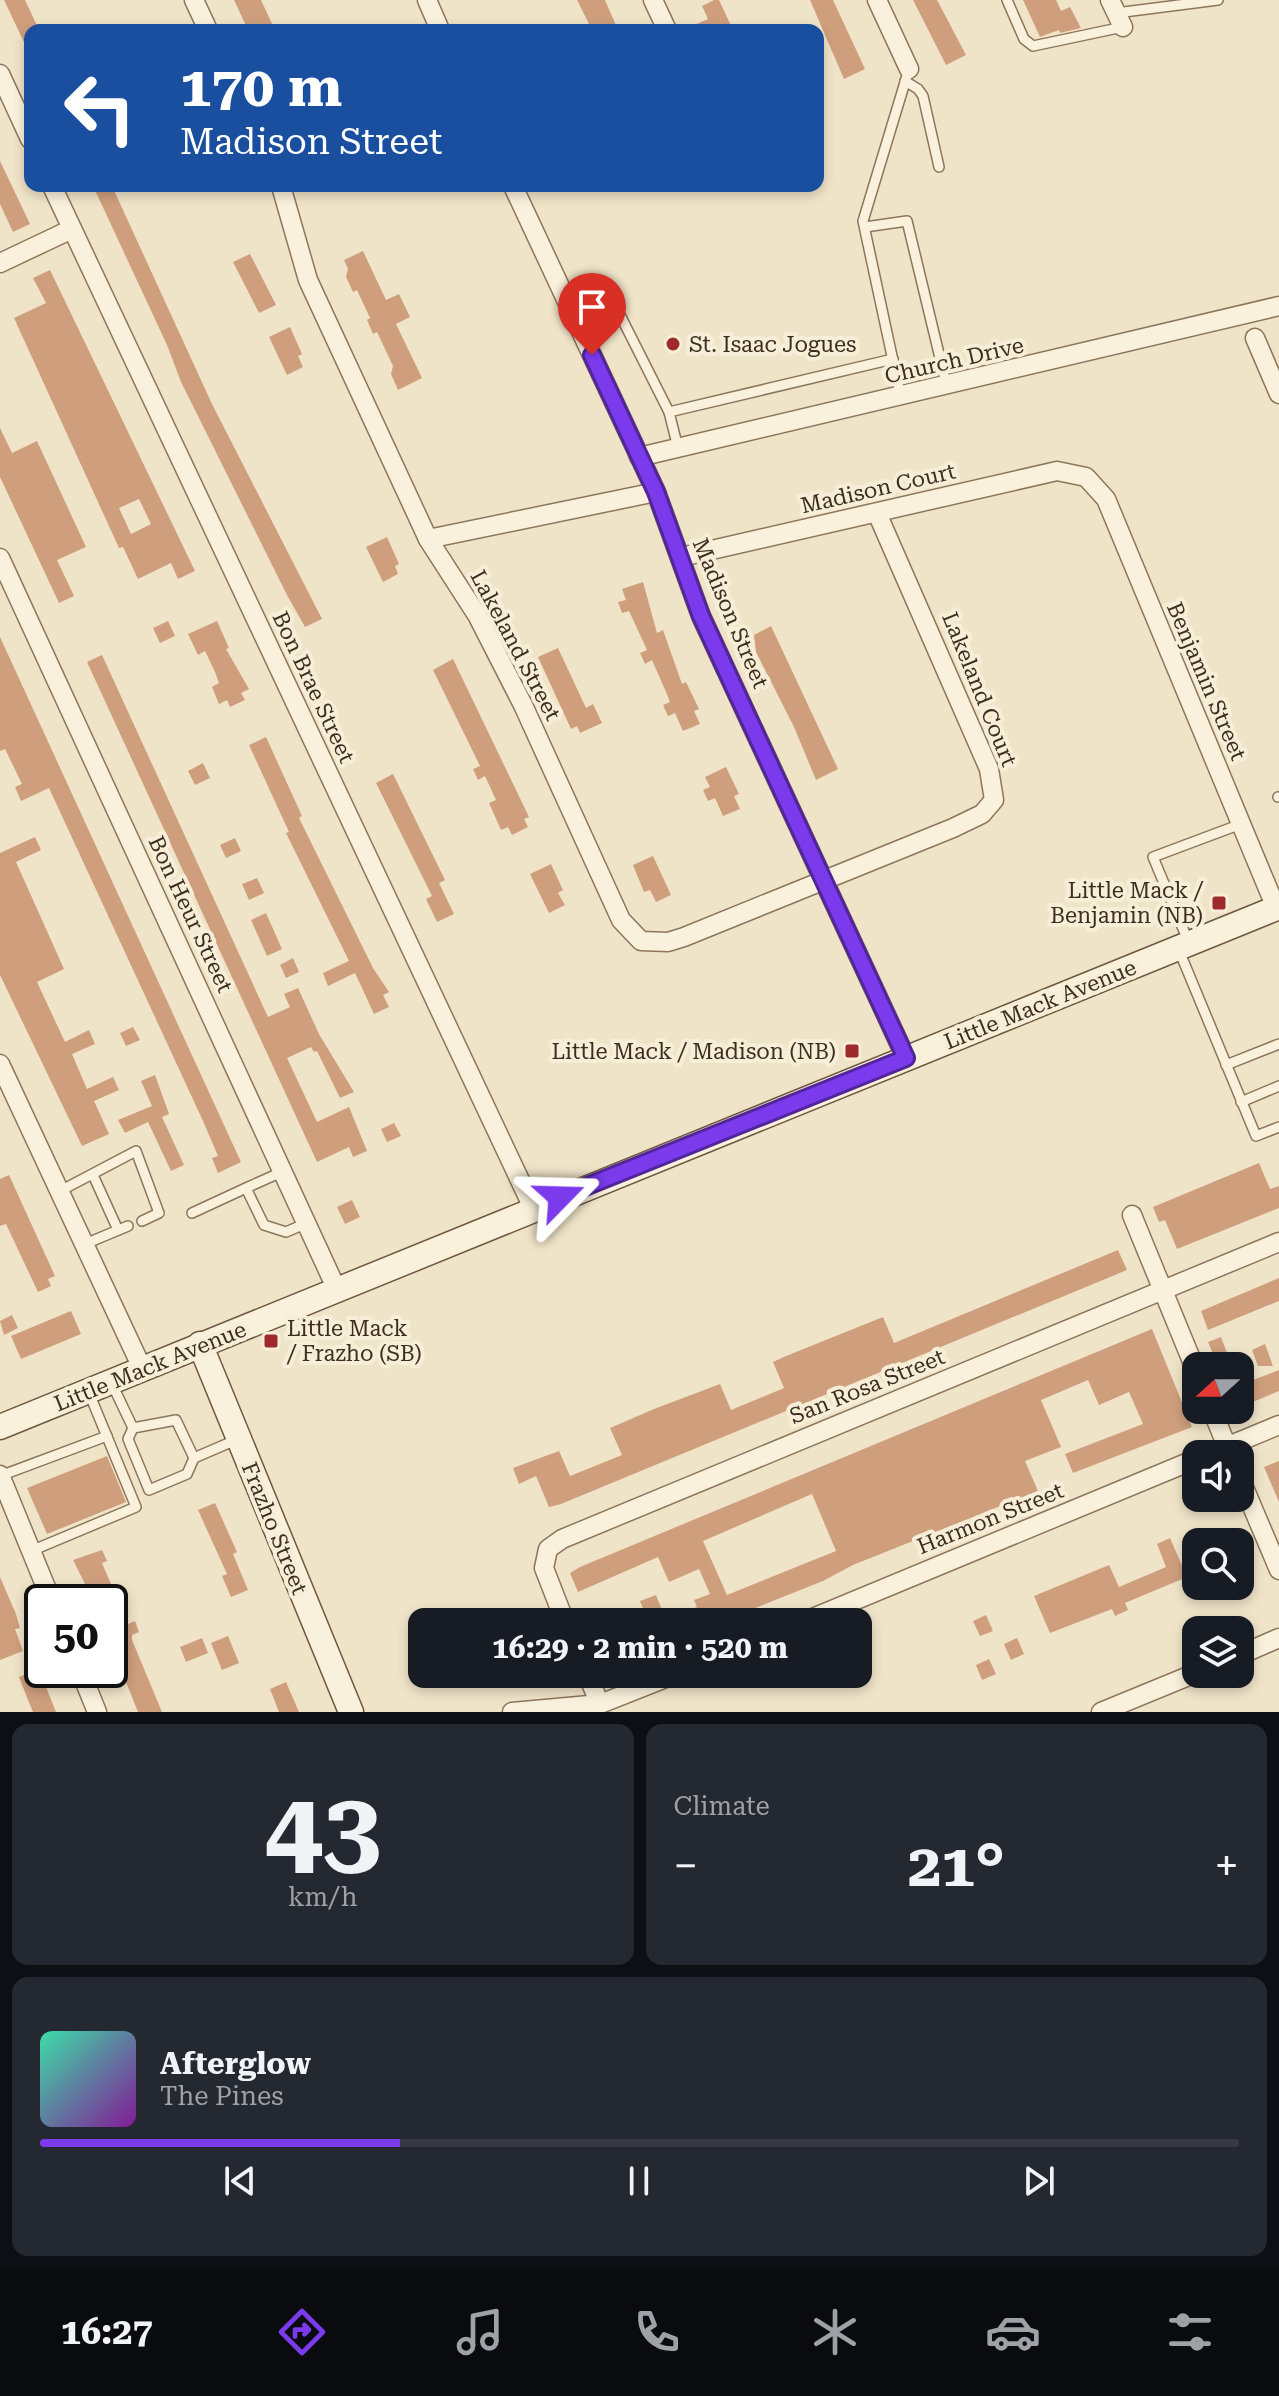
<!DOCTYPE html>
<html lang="en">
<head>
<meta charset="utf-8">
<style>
	body { margin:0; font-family:"Roboto Serif",serif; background:#242831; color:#f1f3f6; height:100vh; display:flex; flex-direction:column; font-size:30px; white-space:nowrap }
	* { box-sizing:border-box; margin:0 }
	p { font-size:26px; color:#9ea1a6 }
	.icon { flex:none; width:44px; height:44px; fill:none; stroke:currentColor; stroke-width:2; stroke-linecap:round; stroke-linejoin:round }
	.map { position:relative; height:1712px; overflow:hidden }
	.panel { display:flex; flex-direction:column; gap:12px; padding:12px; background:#0d0f14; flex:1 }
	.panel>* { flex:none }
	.hud { position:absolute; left:24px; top:24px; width:800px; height:168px; border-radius:16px; box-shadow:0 4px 12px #0003; background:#1a4fa0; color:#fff; overflow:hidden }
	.needle { width:52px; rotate:249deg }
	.tools { position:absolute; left:1182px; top:1352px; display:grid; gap:16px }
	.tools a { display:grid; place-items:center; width:72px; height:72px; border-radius:16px; background:#171b24; box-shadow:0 4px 12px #0003; font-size:40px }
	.speed { position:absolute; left:24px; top:1584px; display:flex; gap:16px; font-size:40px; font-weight:700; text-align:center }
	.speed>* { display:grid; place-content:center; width:104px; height:104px; border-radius:50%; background:#171b24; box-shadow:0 4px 12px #0003; line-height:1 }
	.speed .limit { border:4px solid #111; border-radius:12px; background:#fff; color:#111 }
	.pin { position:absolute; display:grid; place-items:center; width:68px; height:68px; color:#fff; margin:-82px -34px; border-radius:50% 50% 50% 0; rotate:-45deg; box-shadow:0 0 8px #0007 }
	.pin .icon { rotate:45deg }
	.me { position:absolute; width:88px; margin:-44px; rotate:68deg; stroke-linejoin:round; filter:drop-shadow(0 0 6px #0008) }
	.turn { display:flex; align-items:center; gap:28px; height:168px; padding:0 24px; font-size:36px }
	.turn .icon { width:104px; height:104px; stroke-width:2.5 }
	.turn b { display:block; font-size:56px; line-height:68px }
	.big { font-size:60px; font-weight:700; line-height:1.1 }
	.panel .widget { flex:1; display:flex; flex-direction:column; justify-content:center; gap:12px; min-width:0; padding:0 28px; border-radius:16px; background:#242831 }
	.panel .dial { align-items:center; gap:0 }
	.dial b { font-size:104px; line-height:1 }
	.song { display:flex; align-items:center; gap:24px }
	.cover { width:96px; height:96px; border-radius:12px; background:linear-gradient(135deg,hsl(160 70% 55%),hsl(290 70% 35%)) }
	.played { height:8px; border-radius:4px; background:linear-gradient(90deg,#7c3aed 30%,#363941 30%) }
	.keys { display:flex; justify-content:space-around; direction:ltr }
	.heat { display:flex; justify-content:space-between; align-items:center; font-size:44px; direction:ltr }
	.panel .tiles { flex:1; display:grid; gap:12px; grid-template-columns:1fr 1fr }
	.widget:last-child { grid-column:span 2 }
	.trip { position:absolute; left:408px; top:1608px; width:464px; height:80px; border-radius:16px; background:#171b24; box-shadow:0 4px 12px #0003; font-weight:700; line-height:80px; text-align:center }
	.tabs { display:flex; height:128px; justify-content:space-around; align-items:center; background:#090b0e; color:#9ea1a6 }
	.tabs .icon { width:56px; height:56px }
	.tabs .selected { color:#7c3aed }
	.tabs b { font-size:36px; color:#f1f3f6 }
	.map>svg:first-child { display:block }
</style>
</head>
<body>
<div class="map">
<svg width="1279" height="1712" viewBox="0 0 1279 1712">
	<rect width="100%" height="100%" fill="#f0e4c8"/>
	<g fill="#cf9f7d" fill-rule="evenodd">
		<path d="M4,0h21l14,30h-9v25z"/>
		<path d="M234,0h27l14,30h-27z"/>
		<path d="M577,0h28l13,30h-26z"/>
		<path d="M714,0h5l14,30h-50l25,-11 -6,-13z"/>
		<path d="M810,0h23l32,69 -21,10z"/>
		<path d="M913,0h24l29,55 -20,10z"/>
		<path d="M1023,0h33l5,11 9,-4 11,21 -21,5 -1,-3 -19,7z"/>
		<path d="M0,161l30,63 -17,8 -13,-28z"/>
		<path d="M93,186h19l100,218 110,215 -17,8 -18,-32 -106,-213 -14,-37z"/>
		<path d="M363,251l23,49 13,-6 11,23 -14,7 26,54 -24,12 -7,-16 2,-8 -16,-34 -4,2 -6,-14 3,-2 -13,-28 -4,2 -7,-15 2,-8 -4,-9z"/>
		<path d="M250,254l26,51 -17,8 -26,-51z"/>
		<path d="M50,270l145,301 -17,8 -7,-16 -33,16 -15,-32 -4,1 -105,-230 32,-15 -13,-25zM139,499l12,25 -20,10 -12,-26z"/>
		<path d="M290,327l12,27 -4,2 5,11 -16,8 -18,-38z"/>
		<path d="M0,428l12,25 25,-12 49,106 -29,13 17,36 -15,7 -59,-126z"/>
		<path d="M387,537l12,27 -4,2 3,8 -15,8 -17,-35z"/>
		<path d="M643,582l14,51 6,-3 19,54 4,-2 13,27 -5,2 6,13 -17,7 -8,-18 -7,3 -5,-11 7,-3 -4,-10 -14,-32 -7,4 -5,-11 7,-3 -18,-39 -7,2 -4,-11 8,-2 -4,-11z"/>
		<path d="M168,621l7,15 -15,7 -7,-15z"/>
		<path d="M217,621l12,27 -3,1 23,40 -8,4 4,7 -15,7 -3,-7 -8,4 -7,-17 7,-4 -4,-11 -10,-21 -7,4 -10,-21z"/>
		<path d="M771,626l67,143 -22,11 -22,-53 -38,-75 -2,-17z"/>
		<path d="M0,637l241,525 -23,11 -6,-15 6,-2 -15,-35 -154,-333 -28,13 -6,-14 7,-3 -17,-35 -5,2z"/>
		<path d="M558,648l28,60 7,-4 9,19 -22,10 -3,-7 -6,3 -33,-72z"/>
		<path d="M102,655l166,362 22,-10 -6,-13 14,-6 21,46 35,58 -14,6 -23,-47 -3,1 -3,-5 -24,11 30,64 32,-15 18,44 -14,6 -4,-10 -32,15 -230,-500z"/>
		<path d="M453,659l76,158 -5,2 4,8 -16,8 -4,-8 -7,3 -12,-27 7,-3 -11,-24 -7,4 -5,-11 7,-3 -47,-96z"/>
		<path d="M266,737l36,79 -3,2 74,150 16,24 -6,3 6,12 -15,7 -19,-41 -27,13 -5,-13 26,-12 -63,-128 3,-1 -40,-87z"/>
		<path d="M203,763l7,15 -15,7 -7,-14z"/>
		<path d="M726,767l13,27 -5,2 6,13 -17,7 -8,-18 -7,3 -5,-11 7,-3 -5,-10z"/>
		<path d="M393,774l52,106 -6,3 15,31 -17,8 -11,-23 6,-3 -56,-113z"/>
		<path d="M35,837l6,13 -25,12 48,107 -27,13 28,60 24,-12 6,14 -23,10 15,35 26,-12 6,13 -25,11 15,33 -27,12 -82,-171v-122z"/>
		<path d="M235,838l6,13 -15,7 -6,-13z"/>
		<path d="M653,856l18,39 -15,7 -6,-12 -6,2 -11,-27z"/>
		<path d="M551,864l12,26 -5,3 7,12 -16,8 -19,-39z"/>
		<path d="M257,878l7,15 -15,7 -7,-16z"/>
		<path d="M266,913l16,36 -15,7 -16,-36z"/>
		<path d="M293,958l6,14 -13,6 -6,-13z"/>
		<path d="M133,1027l7,13 -14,6 -6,-13z"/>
		<path d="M155,1075l14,39 -7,3 22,48 -13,6 -23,-49 -23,11 -7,-13 34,-14 -11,-25z"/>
		<path d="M394,1123l7,13 -14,6 -6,-13z"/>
		<path d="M1259,1163l11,26 9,-3v22l-102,41 -12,-29 -6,2 -6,-15z"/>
		<path d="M9,1175l46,101 -7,3 3,7 -13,6 -32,-68 -6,2v-47z"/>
		<path d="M352,1200l8,17 -15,7 -8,-17z"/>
		<path d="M1118,1250l9,20 -566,234 -12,3 -13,-31 -17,8 -6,-16 46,-17 11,25 52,-21 -12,-27 44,-19 66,-25 11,26 53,-22 -11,-26 13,-6 97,-39 11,26z"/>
		<path d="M1279,1278v23l-71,29 -7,-19z"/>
		<path d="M71,1311l10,23 -60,25 -10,-23z"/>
		<path d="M12,1315l6,13 -14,7 -4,-14z"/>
		<path d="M1152,1329l40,98 -119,46 -8,-19 78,-30 -14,-32 -30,13 -11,-25 -47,20 20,47 -36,14 13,30 -185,74 -30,16 -103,41h-71l-9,-21 16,-6 10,25 31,-13 -3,-7 16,-6 -11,-25 -30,13 -11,-25 -80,35 -8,-19 10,-6zM812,1494l24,57 -109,44 -24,-54z"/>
		<path d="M1221,1337l11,29h-14l-10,-24z"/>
		<path d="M1265,1344l8,22h-15l-6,-16z"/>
		<path d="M1279,1370v21l-36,15 -3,-21z"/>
		<path d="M107,1456l19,46 -79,32 -20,-46z"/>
		<path d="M1279,1461v41l-15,-35z"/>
		<path d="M215,1503l22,49 -4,2 15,36 -17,7 -9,-21 5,-2 -29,-64z"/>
		<path d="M1170,1538l17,39 -62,26 3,7 -13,6 -3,-7 -62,24 -16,-37 75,-31 10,22 47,-20 -9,-23z"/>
		<path d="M102,1550l5,11 -5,2 26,61 7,-3 4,11 -7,3v5l30,72h-24l-28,-70v-40h-16l-21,-42z"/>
		<path d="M0,1577l16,37 4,14 -5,1 8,22 -23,9z"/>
		<path d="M986,1615l7,16 -13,5 -7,-15z"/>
		<path d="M228,1636l11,27 -17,7 -11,-27z"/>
		<path d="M202,1638l6,15 -22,9 -6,-15z"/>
		<path d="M1017,1638l7,16 -13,6 -7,-16z"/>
		<path d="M989,1659l7,15 -14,6 -6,-15z"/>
		<path d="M39,1669l13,33 4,10h-23l-5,-12 -9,-23z"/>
		<path d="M286,1682l13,30h-20l-9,-23z"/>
	</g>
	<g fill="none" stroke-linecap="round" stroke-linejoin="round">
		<defs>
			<g id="lane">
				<path d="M1007,0l17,39 9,7 90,-19"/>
				<path d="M1116,13l102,-13"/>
				<path d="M905,81l13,8 5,7 16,71"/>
				<path d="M865,227l42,-6 40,166"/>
				<path d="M568,303l23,-10 21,6 57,113 224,-53"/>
				<path d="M901,398l-38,-177 46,-152"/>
				<path d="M669,412l9,36"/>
				<path d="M1278,797h1"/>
				<path d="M1189,943l-36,-86 88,-33"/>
				<path d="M1178,948l78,188 23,-9"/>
				<path d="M1226,1065l53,-21"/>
				<path d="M1241,1102l38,-16"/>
				<path d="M284,1171l-38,17 18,37 22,7 21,-9"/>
				<path d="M93,1175l25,55"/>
				<path d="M60,1191l76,-40 23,62 -17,8"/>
				<path d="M192,1213l54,-25"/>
				<path d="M85,1244l43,-18"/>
				<path d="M112,1384l21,44 43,-8 18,38 44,-19"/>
				<path d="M133,1428l-5,11 21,51 38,-16 7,-16"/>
				<path d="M0,1476l107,-40"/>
				<path d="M31,1551l105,-44 -47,-114"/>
			</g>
			<g id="street">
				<path d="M194,0l14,30"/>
				<path d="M427,0l13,30"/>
				<path d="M653,0l14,30"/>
				<path d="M877,0l32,69"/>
				<path d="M1110,0l13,27"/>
				<path d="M0,74l30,65"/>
				<path d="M52,186l481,1022"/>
				<path d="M281,186l27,94 120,259 49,76 46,90 98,215 20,21 27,1 16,-5 269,-109 29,-14 12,-14 -5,-31 -112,-256"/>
				<path d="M513,186l143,306 45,124 205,442"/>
				<path d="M0,263l72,-34"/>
				<path d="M1255,338l24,56"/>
				<path d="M639,457l640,-151"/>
				<path d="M428,539l228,-47"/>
				<path d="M681,557l376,-86 29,6 20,22 170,409"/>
				<path d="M0,558l337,732"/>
				<path d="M0,1064l142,304"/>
				<path d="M1132,1215l64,156"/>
				<path d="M1212,1410l18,44"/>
				<path d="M1209,1454l70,-29"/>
				<path d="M0,1475l52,127"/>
				<path d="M1240,1478l39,92"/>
				<path d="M565,1622l-21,-54 4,-19 14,-10 717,-297"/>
				<path d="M803,1622l393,-163"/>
				<path d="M1240,1655l39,-17"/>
				<path d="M80,1670l17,42"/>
				<path d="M587,1674l13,30"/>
				<path d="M512,1712l88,-8 76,-30"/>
				<path d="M1101,1712l95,-39"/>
			</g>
			<g id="secondary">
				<path d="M200,1344l151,368"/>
				<path d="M0,1427l1279,-520"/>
			</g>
		</defs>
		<use href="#lane" stroke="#8d765c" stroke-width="12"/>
		<use href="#street" stroke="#8d765c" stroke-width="21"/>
		<use href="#secondary" stroke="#6f573f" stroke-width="27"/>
		<use href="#lane" stroke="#faf1dc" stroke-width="9"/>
		<use href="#street" stroke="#faf1dc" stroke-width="18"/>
		<use href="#secondary" stroke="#faf1dc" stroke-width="24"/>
	</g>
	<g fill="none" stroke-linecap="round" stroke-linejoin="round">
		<defs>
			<path id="route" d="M560,1197l346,-139 -205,-442 -45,-124 -64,-137"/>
		</defs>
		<use href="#route" stroke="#51269a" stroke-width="20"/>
		<use href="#route" stroke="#7c3aed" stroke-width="14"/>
	</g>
	<g fill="#9e2a2b" stroke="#f7eed8" stroke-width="3">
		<circle cx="673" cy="344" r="8"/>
		<rect x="1211" y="895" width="16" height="16" rx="4"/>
		<rect x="844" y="1043" width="16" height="16" rx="4"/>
		<rect x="263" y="1333" width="16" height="16" rx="4"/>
	</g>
	<g text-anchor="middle" stroke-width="8" stroke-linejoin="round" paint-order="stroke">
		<g font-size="22" fill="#3d2e20" stroke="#f7eed8" text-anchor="start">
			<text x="689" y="352">St. Isaac Jogues</text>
			<text x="1203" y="898" text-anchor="end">Little Mack /<tspan x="1203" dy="25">Benjamin (NB)</tspan></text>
			<text x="836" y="1059" text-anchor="end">Little Mack / Madison (NB)</text>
			<text x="287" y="1336">Little Mack<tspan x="287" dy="25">/ Frazho (SB)</tspan></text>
		</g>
		<g font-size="22" fill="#3d2e20" stroke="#f7eed8">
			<text transform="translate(954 360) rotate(-13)" y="8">Church Drive</text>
			<text transform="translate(878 488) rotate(-13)" y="8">Madison Court</text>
			<text transform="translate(731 613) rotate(67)" y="8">Madison Street</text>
			<text transform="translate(516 645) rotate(62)" y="8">Lakeland Street</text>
			<text transform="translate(1207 681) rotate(67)" y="8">Benjamin Street</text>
			<text transform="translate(314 687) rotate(65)" y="8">Bon Brae Street</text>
			<text transform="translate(980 689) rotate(68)" y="8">Lakeland Court</text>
			<text transform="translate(191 914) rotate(65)" y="8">Bon Heur Street</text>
			<text transform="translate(1040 1004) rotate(-22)" y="8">Little Mack Avenue</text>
			<text transform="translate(150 1366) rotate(-22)" y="8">Little Mack Avenue</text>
			<text transform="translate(867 1386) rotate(-22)" y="8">San Rosa Street</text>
			<text transform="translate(990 1518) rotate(-22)" y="8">Harmon Street</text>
			<text transform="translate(275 1528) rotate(68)" y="8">Frazho Street</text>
		</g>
	</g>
</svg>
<div class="tools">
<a><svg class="needle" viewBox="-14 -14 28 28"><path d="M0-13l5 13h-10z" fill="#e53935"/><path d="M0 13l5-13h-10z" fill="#9ea1a6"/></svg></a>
<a><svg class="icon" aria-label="sound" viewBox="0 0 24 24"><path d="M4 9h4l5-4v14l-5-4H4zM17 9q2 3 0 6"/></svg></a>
<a><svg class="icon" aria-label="search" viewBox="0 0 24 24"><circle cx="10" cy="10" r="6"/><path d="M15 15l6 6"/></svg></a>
<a><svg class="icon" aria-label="layers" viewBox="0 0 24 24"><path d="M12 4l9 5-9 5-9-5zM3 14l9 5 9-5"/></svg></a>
</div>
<div class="speed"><div class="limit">50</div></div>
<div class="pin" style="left:592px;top:355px;background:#d93025"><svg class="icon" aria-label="arrive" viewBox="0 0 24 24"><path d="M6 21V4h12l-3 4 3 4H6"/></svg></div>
<svg class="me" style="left:560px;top:1197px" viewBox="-20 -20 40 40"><path d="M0-17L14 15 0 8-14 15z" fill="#7c3aed" stroke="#fff" stroke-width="4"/></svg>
<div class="trip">16:29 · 2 min · 520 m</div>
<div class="hud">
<div class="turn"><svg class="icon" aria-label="left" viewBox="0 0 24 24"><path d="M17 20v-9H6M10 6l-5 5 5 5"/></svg><div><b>170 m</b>Madison Street</div></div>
</div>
</div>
<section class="panel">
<div class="tiles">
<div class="widget dial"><b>43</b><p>km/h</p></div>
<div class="widget"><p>Climate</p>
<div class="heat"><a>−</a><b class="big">21°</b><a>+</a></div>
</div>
<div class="widget">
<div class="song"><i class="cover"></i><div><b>Afterglow</b><p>The Pines</p></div></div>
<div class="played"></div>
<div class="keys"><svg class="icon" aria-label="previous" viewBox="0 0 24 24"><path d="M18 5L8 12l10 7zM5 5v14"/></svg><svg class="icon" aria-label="pause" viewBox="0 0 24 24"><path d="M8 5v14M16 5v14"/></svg><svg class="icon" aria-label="next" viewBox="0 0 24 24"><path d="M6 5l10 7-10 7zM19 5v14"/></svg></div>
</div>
</div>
</section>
<nav class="tabs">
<b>16:27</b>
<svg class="icon selected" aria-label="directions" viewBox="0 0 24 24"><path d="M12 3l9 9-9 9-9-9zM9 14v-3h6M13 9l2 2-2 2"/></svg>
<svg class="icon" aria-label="music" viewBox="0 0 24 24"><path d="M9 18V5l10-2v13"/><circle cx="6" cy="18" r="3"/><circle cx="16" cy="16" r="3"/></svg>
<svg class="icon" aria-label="phone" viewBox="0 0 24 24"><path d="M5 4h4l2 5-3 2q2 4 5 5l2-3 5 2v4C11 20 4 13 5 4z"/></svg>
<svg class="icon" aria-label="climate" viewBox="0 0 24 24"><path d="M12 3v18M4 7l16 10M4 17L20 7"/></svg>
<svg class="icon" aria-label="car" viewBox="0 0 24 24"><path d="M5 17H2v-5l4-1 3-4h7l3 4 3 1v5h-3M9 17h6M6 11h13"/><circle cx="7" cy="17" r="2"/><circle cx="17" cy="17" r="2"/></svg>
<svg class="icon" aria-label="filters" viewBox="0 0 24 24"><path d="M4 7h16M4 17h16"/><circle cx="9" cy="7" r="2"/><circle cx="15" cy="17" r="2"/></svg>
</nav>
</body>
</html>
